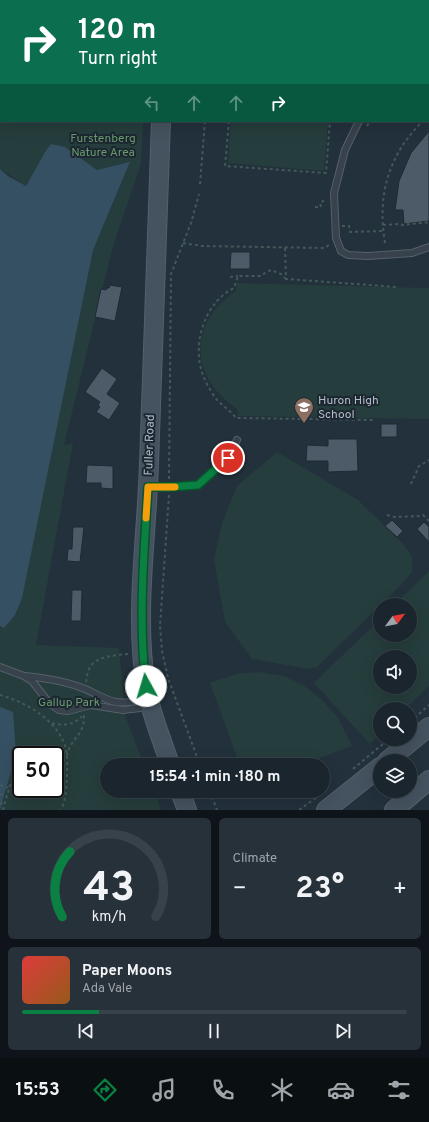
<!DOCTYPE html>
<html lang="en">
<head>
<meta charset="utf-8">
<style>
	body { margin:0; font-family:Overpass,sans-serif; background:#273139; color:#f1f3f6; height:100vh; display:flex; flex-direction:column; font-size:15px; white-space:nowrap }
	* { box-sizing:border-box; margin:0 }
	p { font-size:13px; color:#9fa5aa }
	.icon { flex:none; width:22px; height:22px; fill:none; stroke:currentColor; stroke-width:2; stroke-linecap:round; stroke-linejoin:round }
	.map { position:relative; height:810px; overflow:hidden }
	.panel { display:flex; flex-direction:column; gap:8px; padding:8px; background:#0e1419; flex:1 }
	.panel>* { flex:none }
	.hud { position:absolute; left:0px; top:0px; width:429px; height:122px; box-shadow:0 4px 16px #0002,0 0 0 1px #384249; background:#0b6e4f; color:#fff; overflow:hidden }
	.needle { width:26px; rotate:58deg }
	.controls { position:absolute; left:373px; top:598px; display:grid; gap:8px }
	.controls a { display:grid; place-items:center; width:44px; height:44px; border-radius:50%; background:#1a252d; box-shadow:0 4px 16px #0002,0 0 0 1px #384249; font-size:20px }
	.speed { position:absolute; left:12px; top:746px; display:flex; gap:8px; font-size:20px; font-weight:700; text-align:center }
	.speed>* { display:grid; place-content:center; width:52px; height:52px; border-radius:50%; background:#1a252d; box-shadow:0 4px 16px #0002,0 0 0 1px #384249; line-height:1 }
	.speed .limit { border:2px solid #111; border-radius:6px; background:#fff; color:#111 }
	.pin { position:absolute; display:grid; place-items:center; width:34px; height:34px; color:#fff; margin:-17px; border:2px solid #fff; border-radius:50%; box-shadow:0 1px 4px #0007 }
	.me { position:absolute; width:44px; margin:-22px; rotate:354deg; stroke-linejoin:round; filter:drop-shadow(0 0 3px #0008) }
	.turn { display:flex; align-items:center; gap:14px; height:84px; padding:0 12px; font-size:18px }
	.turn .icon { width:52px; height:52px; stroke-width:2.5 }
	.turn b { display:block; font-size:28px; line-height:34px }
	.lanes { display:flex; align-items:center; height:38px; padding:0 12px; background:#0003; justify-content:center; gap:20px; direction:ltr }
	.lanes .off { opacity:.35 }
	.big { font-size:30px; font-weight:700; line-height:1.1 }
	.panel .widget { flex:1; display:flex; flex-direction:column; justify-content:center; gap:6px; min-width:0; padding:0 14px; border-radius:6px; background:#273139 }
	.panel .dial { align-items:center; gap:0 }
	.dial svg { height:104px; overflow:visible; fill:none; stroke:#384249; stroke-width:7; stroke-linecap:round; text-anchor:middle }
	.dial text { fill:#f1f3f6; stroke:none }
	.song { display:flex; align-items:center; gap:12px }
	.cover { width:48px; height:48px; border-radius:6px; background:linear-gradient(135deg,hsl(0 70% 55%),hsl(30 70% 35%)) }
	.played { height:4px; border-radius:2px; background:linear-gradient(90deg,#0b8043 20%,#384249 20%) }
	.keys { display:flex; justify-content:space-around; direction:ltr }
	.heat { display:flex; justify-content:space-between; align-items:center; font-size:22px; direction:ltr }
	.panel .tiles { flex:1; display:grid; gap:8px; grid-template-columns:1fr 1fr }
	.widget:last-child { grid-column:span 2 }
	.trip { position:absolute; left:100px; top:758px; width:230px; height:40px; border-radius:20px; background:#1a252d; box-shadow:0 4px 16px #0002,0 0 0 1px #384249; font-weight:700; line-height:40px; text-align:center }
	.tab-bar { display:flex; height:64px; justify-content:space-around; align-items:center; background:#0a0f12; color:#9fa5aa }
	.tab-bar .icon { width:28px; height:28px }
	.tab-bar .active { color:#0b8043 }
	.tab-bar b { font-size:18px; color:#f1f3f6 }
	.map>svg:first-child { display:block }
</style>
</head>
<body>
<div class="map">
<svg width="429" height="810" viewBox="0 0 429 810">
	<rect width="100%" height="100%" fill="#23313c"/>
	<g fill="#253d3c" fill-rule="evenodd">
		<path d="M0,0h151l-150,1v120h142l-2,43 -28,82 -49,199 9,-2 -37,202 83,3 7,70 18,47h-37v26h47l7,19h-161v-184l4,1 89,-377 37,-87 -33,7 -32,-23 -20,5 -19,34 -26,-17zM21,755h34v34h-34z"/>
		<path d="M231,121h97l-4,50 -96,-8z"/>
		<path d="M237,283l192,5v131l-191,-3 -1,-7c-48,-32 -49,-86 -1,-118z"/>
		<path d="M277,452l81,48 44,43 10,13v16l-12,14 -83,81 -9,2 -56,-10 -27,-37 -11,-63 8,-36 15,-37z"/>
		<path d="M429,571v115l-24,23h-25v25l-10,10 -56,-61 66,-64v16h30v-30h-16zM380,657h30v30h-30z"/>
		<path d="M259,672l25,4 19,9 17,13 17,18 15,30 -50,19h-62l-30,-82 26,-9z"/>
	</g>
	<g fill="#365063">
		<path d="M51,144l14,3 32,23 33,-8 -37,88 -71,348 -7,17 -11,13 -4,-2v-457l8,7 18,10 19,-34z"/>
		<path d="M0,707l13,5 3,42 -16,56z"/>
	</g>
	<g fill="#4c5b67" stroke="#1e2933">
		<path d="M429,131v90l-25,3 -1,-14h-8l4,-29 12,-28z"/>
		<path d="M231,252h19v17h-20z"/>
		<path d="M110,285l12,2 -7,34 -20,-4 6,-28 5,1 1,-2h2z"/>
		<path d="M102,368l15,11 -10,15 13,9 -11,17 -13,-8 4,-5 -2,-2 2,-3 -15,-10z"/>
		<rect x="381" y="424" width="16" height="13"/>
		<path d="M328,439h29l1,32 -30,1v-11h-22l1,-16 21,1z"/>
		<path d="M87,465l26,1v23l-12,-1v-5h-15z"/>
		<path d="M392,520l11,11 -6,6 -12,-11z"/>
		<path d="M424,522l5,5v15l-12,-13z"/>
		<path d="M73,527h11l-4,35 -13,-1 1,-12h4z"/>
		<path d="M72,590h10l-1,31h-10z"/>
	</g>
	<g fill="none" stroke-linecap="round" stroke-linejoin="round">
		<defs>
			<g id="lane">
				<path d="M379,0l1,1"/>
				<path d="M359,121l-14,29 -11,43 2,45 5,13 7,4 20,1 44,-3 17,-6"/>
				<path d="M150,487h19l29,-2 30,-27 9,-18"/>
				<path d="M0,667l24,9 8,5 18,23 9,6 9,1 23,-6 32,5 26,-3"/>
				<path d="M25,676c20,2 41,5 60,13 10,4 20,11 31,13 10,2 21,-1 31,-3"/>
			</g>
			<g id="secondary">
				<path d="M167,1v-1"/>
				<path d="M161,121c-5,114 -9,228 -12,342 -2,74 -15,151 -3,224 5,28 16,52 24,78"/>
				<path d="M387,761l42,-34"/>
				<path d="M180,791l7,19"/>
				<path d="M326,810l54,-43"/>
				<path d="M394,810l35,-30"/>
			</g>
		</defs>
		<use href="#lane" stroke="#55606a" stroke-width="8"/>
		<use href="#secondary" stroke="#55606a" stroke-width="20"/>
		<g stroke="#435959" stroke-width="2" stroke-dasharray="3 3" stroke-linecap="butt">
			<path d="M214,1v-1"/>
			<path d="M238,1v-1"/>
			<path d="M339,1v-1"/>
			<path d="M428,15l1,1"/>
			<path d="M428,35h1"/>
			<path d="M428,81l1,-6"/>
			<path d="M428,97h1"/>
			<path d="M428,117l1,-1"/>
			<path d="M229,121l-4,45 101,7 4,-52"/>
			<path d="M367,126l3,-5"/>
			<path d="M200,184l5,-63"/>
			<path d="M315,207h6l-1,-4 6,-4"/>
			<path d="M383,225l16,-1 4,1 26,-3"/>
			<path d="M342,226h7l1,6 33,-1"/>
			<path d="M183,243l19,3 123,2 5,-4"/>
			<path d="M385,243c-8,-47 3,-88 38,-122"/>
			<path d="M285,248l1,31 111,8"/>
			<path d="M230,277l8,-1"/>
			<path d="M286,279l-5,-5 -10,-4 -6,3 -4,3h-23l-4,12c-31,15 -44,61 -29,92 3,7 8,15 13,21 6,6 13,10 18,17l137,2"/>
			<path d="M169,479l2,-205 20,-51 8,-29"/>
			<path d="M411,484l8,-18 10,-6"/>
			<path d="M169,495l-9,131 2,25 6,27 32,87"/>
			<path d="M387,515l8,2 25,-1 3,-1 6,6"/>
			<path d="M86,682c1,-4 1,-9 3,-13 5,-13 28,-14 40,-15"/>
			<path d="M0,695c26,7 59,26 66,54 2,8 1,17 1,25 0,12 -1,25 -6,36"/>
			<path d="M410,722l19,-17"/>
			<path d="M52,723c10,3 23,2 30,-7"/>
			<path d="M67,756c3,-18 18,-20 17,-41"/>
			<path d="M353,769l36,-30"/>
			<path d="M0,785l9,3"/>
			<path d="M210,791l7,19"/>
			<path d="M0,794l7,2"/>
			<path d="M0,803l5,1"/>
			<path d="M3,810l7,-25 11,2"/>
			<path d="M299,810l29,-21"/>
		</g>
		<use href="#lane" stroke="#37424c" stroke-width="6"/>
		<use href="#secondary" stroke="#45525f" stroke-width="18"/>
	</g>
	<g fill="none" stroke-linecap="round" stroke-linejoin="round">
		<defs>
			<path id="route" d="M146,686c-8,-66 -2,-133 2,-199h21l29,-2 30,-27"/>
		</defs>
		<use href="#route" stroke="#07532c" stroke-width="10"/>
		<use href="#route" stroke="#0b8043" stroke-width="7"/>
		<path stroke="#f59e0b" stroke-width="7" d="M146,518l2,-31h27"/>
	</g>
	<defs>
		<symbol id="school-pin" viewBox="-11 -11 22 30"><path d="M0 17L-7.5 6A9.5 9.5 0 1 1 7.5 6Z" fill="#8d6e63" stroke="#1c2731"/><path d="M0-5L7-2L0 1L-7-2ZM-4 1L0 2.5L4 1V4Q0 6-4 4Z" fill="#fff"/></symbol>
	</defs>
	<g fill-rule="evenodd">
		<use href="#school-pin" x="293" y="396" width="22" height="30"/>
	</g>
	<g text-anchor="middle" stroke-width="4" stroke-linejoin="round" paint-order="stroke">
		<g font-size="12" fill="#69996d" stroke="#1c2731">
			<text x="103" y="142">Furstenberg<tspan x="103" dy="14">Nature Area</tspan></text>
			<text x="69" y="706">Gallup Park</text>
		</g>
		<g font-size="12" fill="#b2bdc8" stroke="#1c2731" text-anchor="start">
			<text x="318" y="404">Huron High<tspan x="318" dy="14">School</tspan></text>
		</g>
		<g font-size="12" fill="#b2bdc8" stroke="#1c2731">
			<text transform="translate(149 445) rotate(-88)" y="4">Fuller Road</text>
		</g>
	</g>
</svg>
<div class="controls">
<a><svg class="needle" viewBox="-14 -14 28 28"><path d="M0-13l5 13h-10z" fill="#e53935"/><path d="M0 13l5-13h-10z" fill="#9fa5aa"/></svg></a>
<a><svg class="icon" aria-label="sound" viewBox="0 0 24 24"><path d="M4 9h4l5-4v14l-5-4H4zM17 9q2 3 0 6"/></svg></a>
<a><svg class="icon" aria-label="search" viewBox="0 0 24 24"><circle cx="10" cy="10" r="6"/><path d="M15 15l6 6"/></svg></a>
<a><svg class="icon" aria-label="layers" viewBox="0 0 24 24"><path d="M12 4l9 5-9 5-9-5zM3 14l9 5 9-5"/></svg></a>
</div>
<div class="speed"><div class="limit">50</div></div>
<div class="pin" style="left:228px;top:458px;background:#d93025"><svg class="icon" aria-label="arrive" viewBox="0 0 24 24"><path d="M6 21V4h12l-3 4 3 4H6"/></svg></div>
<svg class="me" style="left:146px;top:686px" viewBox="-20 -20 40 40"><circle r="19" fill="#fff"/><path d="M0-13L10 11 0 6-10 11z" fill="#0b8043"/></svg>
<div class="trip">15:54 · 1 min · 180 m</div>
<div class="hud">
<div class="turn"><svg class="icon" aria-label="right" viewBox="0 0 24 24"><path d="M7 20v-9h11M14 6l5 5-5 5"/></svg><div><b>120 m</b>Turn right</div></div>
<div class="lanes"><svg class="icon off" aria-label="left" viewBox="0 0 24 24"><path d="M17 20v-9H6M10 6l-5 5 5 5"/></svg><svg class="icon off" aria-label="ahead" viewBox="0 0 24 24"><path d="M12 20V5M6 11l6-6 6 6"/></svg><svg class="icon off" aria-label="ahead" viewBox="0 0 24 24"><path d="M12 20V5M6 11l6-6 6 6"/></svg><svg class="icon" aria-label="right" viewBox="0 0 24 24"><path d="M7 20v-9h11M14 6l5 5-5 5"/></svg></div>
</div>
</div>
<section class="panel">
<div class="tiles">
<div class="widget dial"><svg viewBox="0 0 100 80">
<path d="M14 69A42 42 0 1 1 86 69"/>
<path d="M14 69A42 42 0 0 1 20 19" stroke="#0b8043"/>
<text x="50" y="56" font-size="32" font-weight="700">43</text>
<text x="50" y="72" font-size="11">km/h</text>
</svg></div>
<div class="widget"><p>Climate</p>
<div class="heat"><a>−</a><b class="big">23°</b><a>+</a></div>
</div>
<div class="widget">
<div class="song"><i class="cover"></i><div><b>Paper Moons</b><p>Ada Vale</p></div></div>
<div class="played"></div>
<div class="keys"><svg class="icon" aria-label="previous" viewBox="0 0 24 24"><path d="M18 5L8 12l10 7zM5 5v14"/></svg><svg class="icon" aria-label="pause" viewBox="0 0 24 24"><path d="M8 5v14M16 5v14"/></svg><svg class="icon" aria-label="next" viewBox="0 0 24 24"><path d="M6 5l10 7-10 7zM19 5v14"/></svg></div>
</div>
</div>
</section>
<nav class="tab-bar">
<b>15:53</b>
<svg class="icon active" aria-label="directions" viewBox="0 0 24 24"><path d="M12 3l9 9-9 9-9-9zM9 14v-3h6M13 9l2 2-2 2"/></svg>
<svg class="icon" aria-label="music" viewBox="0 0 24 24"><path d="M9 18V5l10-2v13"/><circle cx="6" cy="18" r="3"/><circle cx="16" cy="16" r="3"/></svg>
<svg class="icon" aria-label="phone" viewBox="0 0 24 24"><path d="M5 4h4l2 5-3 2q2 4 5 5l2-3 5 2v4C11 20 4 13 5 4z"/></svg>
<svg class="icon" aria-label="climate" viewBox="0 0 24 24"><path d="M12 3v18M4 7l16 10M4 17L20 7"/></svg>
<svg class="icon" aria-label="car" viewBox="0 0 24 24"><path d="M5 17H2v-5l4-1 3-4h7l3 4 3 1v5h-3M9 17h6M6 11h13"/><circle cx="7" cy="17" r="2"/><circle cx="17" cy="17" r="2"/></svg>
<svg class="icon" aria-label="filters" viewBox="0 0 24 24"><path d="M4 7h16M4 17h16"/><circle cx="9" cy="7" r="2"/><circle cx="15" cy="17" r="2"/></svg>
</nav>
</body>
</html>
